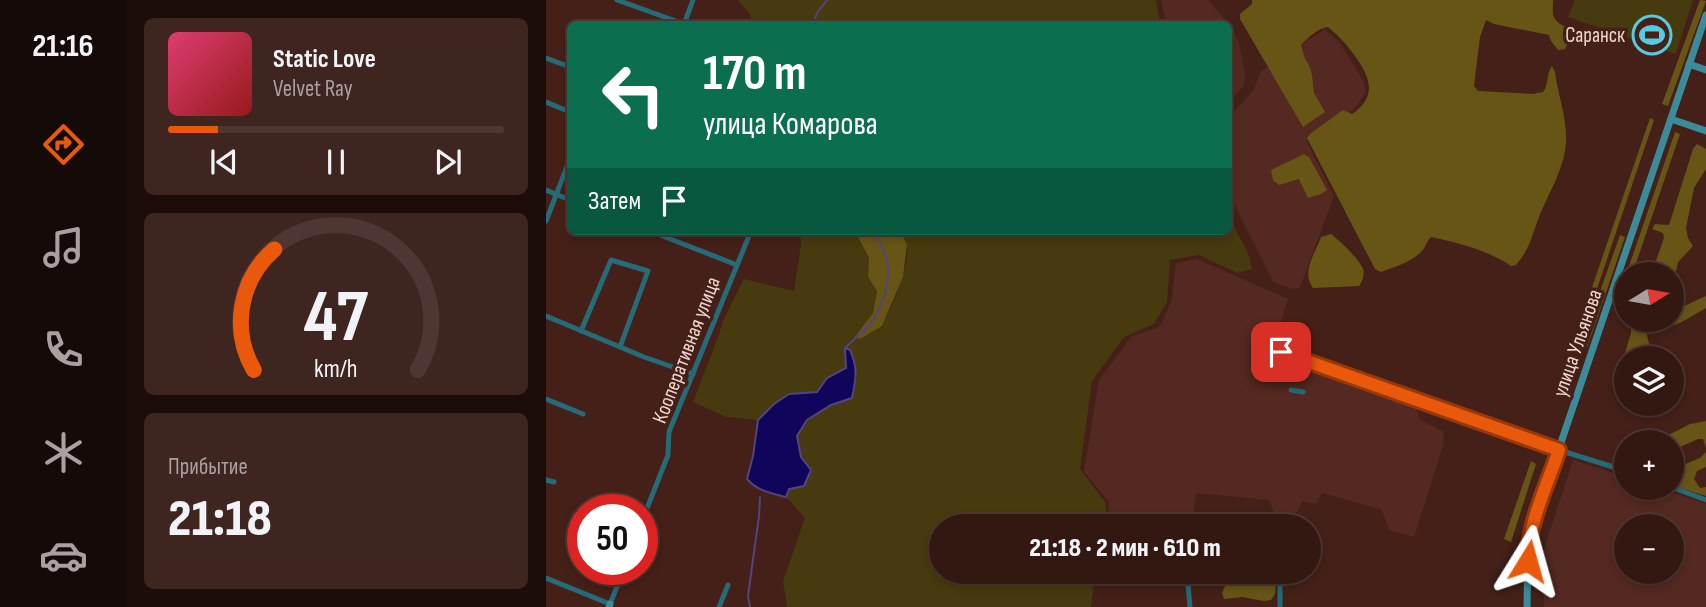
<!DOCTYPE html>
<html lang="ru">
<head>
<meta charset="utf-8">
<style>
	body { margin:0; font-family:"Sofia Sans Condensed",sans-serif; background:#3e2520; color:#f1f3f6; height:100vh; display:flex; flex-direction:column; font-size:26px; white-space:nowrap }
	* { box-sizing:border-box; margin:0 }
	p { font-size:23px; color:#a9a09f }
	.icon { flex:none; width:38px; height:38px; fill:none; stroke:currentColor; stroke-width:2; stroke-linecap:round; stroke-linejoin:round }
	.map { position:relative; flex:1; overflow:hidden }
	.sheet { display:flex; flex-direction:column; gap:18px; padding:18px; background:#1c0d0a; width:420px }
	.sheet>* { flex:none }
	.banner { position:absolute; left:21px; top:21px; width:665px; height:214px; border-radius:10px; box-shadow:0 4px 10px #0003,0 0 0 2px #4e3732; background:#0b6e4f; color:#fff; overflow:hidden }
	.needle { width:46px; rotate:79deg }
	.fabs { position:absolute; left:1068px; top:262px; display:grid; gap:14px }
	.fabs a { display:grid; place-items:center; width:70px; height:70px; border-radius:50%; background:#331812; box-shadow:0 4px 10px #0003,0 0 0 2px #4e3732; font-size:35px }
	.speed { position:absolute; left:21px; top:494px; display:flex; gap:14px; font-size:35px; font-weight:700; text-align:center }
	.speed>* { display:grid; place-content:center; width:91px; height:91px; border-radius:50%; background:#331812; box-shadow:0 4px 10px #0003,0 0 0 2px #4e3732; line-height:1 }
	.speed .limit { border:10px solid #d22; background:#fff; color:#111 }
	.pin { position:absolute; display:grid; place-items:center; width:60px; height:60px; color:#fff; margin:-30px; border-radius:14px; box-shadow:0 4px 10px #0006 }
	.me { position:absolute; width:77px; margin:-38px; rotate:8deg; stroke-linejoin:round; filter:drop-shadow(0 0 5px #0008) }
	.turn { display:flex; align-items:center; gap:24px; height:147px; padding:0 21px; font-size:32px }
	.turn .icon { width:91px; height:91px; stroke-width:2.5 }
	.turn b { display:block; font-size:49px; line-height:60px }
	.then { display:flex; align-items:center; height:66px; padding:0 21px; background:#0003; gap:14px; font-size:26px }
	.big { font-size:52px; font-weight:800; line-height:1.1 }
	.sheet .tile { flex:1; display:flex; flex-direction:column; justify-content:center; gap:10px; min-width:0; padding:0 24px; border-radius:10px; background:#3e2520 }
	.sheet .dial { align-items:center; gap:0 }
	.dial svg { height:182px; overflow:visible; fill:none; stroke:#4e3732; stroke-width:7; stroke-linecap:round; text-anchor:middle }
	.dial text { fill:#f1f3f6; stroke:none }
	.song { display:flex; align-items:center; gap:21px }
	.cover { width:84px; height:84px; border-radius:10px; background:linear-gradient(135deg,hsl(340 70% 55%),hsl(0 70% 35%)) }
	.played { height:7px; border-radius:4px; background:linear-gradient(90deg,#ea580c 15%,#4e3732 15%) }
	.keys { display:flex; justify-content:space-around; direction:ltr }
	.trip { position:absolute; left:383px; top:514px; width:392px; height:70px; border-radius:35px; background:#331812; box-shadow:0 4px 10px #0003,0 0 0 2px #4e3732; font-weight:800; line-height:70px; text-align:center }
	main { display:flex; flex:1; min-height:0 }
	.tab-bar { display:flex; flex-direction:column; width:126px; justify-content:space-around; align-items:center; background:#140a07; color:#a9a09f }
	.tab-bar .icon { width:49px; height:49px }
	.tab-bar .active { color:#ea580c }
	.tab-bar b { font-size:32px; color:#f1f3f6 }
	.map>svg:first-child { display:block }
</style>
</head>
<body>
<main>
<nav class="tab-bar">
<b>21:16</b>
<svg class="icon active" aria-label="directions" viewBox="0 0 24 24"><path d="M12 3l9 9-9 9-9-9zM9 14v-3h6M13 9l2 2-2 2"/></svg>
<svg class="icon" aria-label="music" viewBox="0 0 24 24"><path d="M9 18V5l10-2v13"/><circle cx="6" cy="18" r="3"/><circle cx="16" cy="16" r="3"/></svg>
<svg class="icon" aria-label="phone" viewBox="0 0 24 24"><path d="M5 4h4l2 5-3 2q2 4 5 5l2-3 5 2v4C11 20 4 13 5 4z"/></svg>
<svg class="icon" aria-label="climate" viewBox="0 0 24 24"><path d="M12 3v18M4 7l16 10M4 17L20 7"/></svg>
<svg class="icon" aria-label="car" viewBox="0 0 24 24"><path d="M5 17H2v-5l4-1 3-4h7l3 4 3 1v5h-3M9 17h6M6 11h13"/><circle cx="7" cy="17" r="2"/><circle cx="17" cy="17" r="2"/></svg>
</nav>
<section class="sheet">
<div class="tile">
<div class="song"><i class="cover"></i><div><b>Static Love</b><p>Velvet Ray</p></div></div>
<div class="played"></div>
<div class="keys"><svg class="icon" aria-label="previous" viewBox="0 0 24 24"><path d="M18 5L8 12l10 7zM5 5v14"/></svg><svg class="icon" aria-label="pause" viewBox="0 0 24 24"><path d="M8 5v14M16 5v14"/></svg><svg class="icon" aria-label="next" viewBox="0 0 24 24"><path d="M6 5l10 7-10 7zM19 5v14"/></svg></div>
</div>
<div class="tile dial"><svg viewBox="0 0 100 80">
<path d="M14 69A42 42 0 1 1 86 69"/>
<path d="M14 69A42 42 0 0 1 23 16" stroke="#ea580c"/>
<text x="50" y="56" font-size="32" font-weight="700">47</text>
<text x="50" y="72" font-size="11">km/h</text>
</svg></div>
<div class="tile"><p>Прибытие</p><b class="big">21:18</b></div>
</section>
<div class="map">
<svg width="1160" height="607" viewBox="0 0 1160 607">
	<rect width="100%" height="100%" fill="#442018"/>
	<g fill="#542921" fill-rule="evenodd">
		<path d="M615,0h47l20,23 11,19 6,34 -2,11 -14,15 -1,-78h-62z"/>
		<path d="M779,29l15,14 24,39 2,11 -13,17 -47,30 28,56 -34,92 -8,1 -19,-7 -41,-82 -4,-16v-66l26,-28 6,-18z"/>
		<path d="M651,259l91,40 -13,41v10l6,5 134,51 5,14 24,12 -1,14 -29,91 -25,-7 -7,-20 -60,-17 -6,11 -14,-3 -6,12 -8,7 -12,-3 -7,-17 -73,-7 -3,24 -8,10 -19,-9h-35l-11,6 -12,-8 1,-14 -25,-30 15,-92 33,-44 28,-9 11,-25 5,-39z"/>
		<path d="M1027,460l53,17v11h33l47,16v103h-162l-1,-55zM1080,527h45v45h-45z"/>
	</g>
	<g fill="#473a0e">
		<path d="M192,0h418l4,24h-408l-2,-10z"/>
		<path d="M1029,0h118l-17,54 -108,-37z"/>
		<path d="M683,217l19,36 4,16 -15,4 -38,-18 -29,5 -3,42 -13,22 -30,13 -32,44 -12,88 25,33 2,15 13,10h-178v45h153l-4,35h-304l-4,-26 22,-63 -19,-21 15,-40 -4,-21 9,-16 25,-15 21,-7 -5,-30 -20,10 -10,14 -28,2 -15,10 -16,16 -32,-3 -33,-15 25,-65 5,-16 21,-42 50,12 7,-46 -1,-14h53l4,4 12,23 -1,20 9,12 -4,23 -17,24 26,-11c11,-23 26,-53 25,-79 -1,-5 -4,-11 -6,-16h327z"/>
	</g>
	<g fill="#675516">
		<path d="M706,0h301c0,5 -1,13 1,17 7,15 26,4 11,32l-7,1 -7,-9 -2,-6 -55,-11 -8,-4 -6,17 -6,49 4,5 55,3 10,-2c6,-8 3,-18 9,-26l3,6c3,23 12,46 11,69 -1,27 -17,51 -27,76 -8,20 -8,30 -23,48l-5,1c-23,-16 -53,-23 -80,-29 -5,5 -5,9 -9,14 -10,11 -28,16 -41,21l-6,-3 -68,-131 4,-5 32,-23 9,4c25,-17 19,-36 3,-58 -8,-11 -16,-20 -27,-29 -10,1 -20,11 -27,18l4,14 4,6 3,10 2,18 11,19 -22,15 -63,-108v-5l12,-10z"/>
		<path d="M1154,0l6,1 -38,105 -6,-2z"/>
		<path d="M1104,118l4,2 -76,225 -5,-2z"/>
		<path d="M1129,132l5,2 -48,141h-6z"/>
		<path d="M1151,144l9,5v20l-12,19 -8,40 2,10 5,8 -15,16 -3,13 -4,3v-3h-20l13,-37 -1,-5 -11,-4 3,-5 14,1 24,-76z"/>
		<path d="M758,154l5,3 18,33 -6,4 -13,4 -9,-19 -20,6 -6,-5 -2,-10z"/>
		<path d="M307,231h48l6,14 -4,32 -21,49 -22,13 -5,-2 18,-24 4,-22 -9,-14 1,-19 -12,-23z"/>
		<path d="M785,234c9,7 28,25 32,35 2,7 -1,12 -4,17l-46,2c-12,-16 2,-34 8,-51z"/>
		<path d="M1074,235l5,2 -38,111 -6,-3z"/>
		<path d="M1160,296v12l-26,15 -18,6 -4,-5v-4h13v-8z"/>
		<path d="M1078,319l10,2 11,-1 -1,2 5,22 -4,15h-19v17l-8,1 13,-44v-8l-8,-3z"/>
		<path d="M782,360l215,76 -2,5 -214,-77z"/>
		<path d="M1160,421v27l-3,-9h-5l-27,12v-8h-15l1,-2 33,-17z"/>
		<path d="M1160,452v15l-9,4 -3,8 6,9 6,-1v9l-35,-11v-15l29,-12z"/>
		<path d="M985,461l5,3 -25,78 -7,-3z"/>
		<path d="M683,572h48l-2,22 -4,6 -7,1 -22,-4 -18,2 -2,-6 5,-11z"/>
	</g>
	<path fill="#0f055b" stroke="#52447e" stroke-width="2" d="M299,348l5,2c8,17 6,29 2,48l-21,7 -24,15 -10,16 4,21 10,13 -7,16 -15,3 -3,8c-15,-4 -29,-6 -39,-18l6,-23 5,-36 16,-16 15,-10 28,-2 10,-14 19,-10z"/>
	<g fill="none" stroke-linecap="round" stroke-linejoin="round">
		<g stroke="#52447e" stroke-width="2">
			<path d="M267,24l4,-11 10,-13"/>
			<path d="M299,348c8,-8 17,-15 24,-23 12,-14 21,-40 19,-58 -1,-13 -8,-26 -15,-36"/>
			<path d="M204,607l-2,-11 11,-80 1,-19"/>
		</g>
		<g stroke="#256b78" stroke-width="5">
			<path d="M71,0l67,24"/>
			<path d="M138,24l9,-24"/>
			<path d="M0,58l24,9"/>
			<path d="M0,102l24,10"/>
			<path d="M0,190l24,10"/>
			<path d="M0,221l24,-62"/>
			<path d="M104,231l87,34"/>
			<path d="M0,316l98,41 49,17"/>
			<path d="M35,331l30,-71 37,11 -28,76"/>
			<path d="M735,352l265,94 80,25"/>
			<path d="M745,390l12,2"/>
			<path d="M0,399l37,15"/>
			<path d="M0,480l8,2"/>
			<path d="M1125,487l35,13"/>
			<path d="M96,521l26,-66 1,-23 82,-201"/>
			<path d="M644,527v-1"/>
			<path d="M641,572l3,35"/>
			<path d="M0,578l64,26 14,-35"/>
			<path d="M173,607l9,-22"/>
			<path d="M734,607v-35"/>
		</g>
		<g stroke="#3b8b9a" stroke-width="7">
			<path d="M1143,64l17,6"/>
			<path d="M1125,119l35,12"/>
			<path d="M63,607l1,-3"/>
			<path d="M981,607l1,-59 3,-17 175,-516"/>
		</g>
	</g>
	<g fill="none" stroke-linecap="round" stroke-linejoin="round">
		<defs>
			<path id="route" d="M735,352l278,98c-12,36 -31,73 -31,111"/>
		</defs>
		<use href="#route" stroke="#983908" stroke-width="18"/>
		<use href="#route" stroke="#ea580c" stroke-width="12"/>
	</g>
	<defs>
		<symbol id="stadium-ring" viewBox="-11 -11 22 22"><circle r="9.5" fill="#442018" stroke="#55cae0" stroke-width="1.5"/><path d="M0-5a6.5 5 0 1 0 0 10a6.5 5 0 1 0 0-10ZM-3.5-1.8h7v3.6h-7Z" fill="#55cae0"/></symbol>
	</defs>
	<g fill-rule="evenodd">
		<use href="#stadium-ring" x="1084" y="13" width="44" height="44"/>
	</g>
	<g text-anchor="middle" stroke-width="7" stroke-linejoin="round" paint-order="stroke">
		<g font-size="21" fill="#efd6d1" stroke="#442018" text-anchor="end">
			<text x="1079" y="42">Саранск</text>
		</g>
		<g font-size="21" fill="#efd6d1" stroke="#442018">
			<text transform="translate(1031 343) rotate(-71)" y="7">улица Ульянова</text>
			<text transform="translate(140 350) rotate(-69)" y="7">Кооперативная улица</text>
		</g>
	</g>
</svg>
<div class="fabs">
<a><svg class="needle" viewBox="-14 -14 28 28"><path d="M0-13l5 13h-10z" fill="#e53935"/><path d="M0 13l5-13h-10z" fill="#a9a09f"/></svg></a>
<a><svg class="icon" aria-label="layers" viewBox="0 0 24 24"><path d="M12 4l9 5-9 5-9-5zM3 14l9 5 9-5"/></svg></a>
<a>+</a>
<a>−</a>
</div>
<div class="speed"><div class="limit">50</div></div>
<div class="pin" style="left:735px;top:352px;background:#d93025"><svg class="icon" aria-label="arrive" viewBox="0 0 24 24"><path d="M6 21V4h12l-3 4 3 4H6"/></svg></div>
<svg class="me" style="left:982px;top:561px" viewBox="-20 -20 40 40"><path d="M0-17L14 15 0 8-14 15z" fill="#ea580c" stroke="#fff" stroke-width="4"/></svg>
<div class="trip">21:18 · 2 мин · 610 m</div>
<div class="banner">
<div class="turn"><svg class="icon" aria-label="left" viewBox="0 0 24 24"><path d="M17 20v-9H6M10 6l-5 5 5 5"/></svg><div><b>170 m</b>улица Комарова</div></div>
<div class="then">Затем<svg class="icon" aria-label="arrive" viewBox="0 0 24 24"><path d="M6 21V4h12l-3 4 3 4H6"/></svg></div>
</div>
</div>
</main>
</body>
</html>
